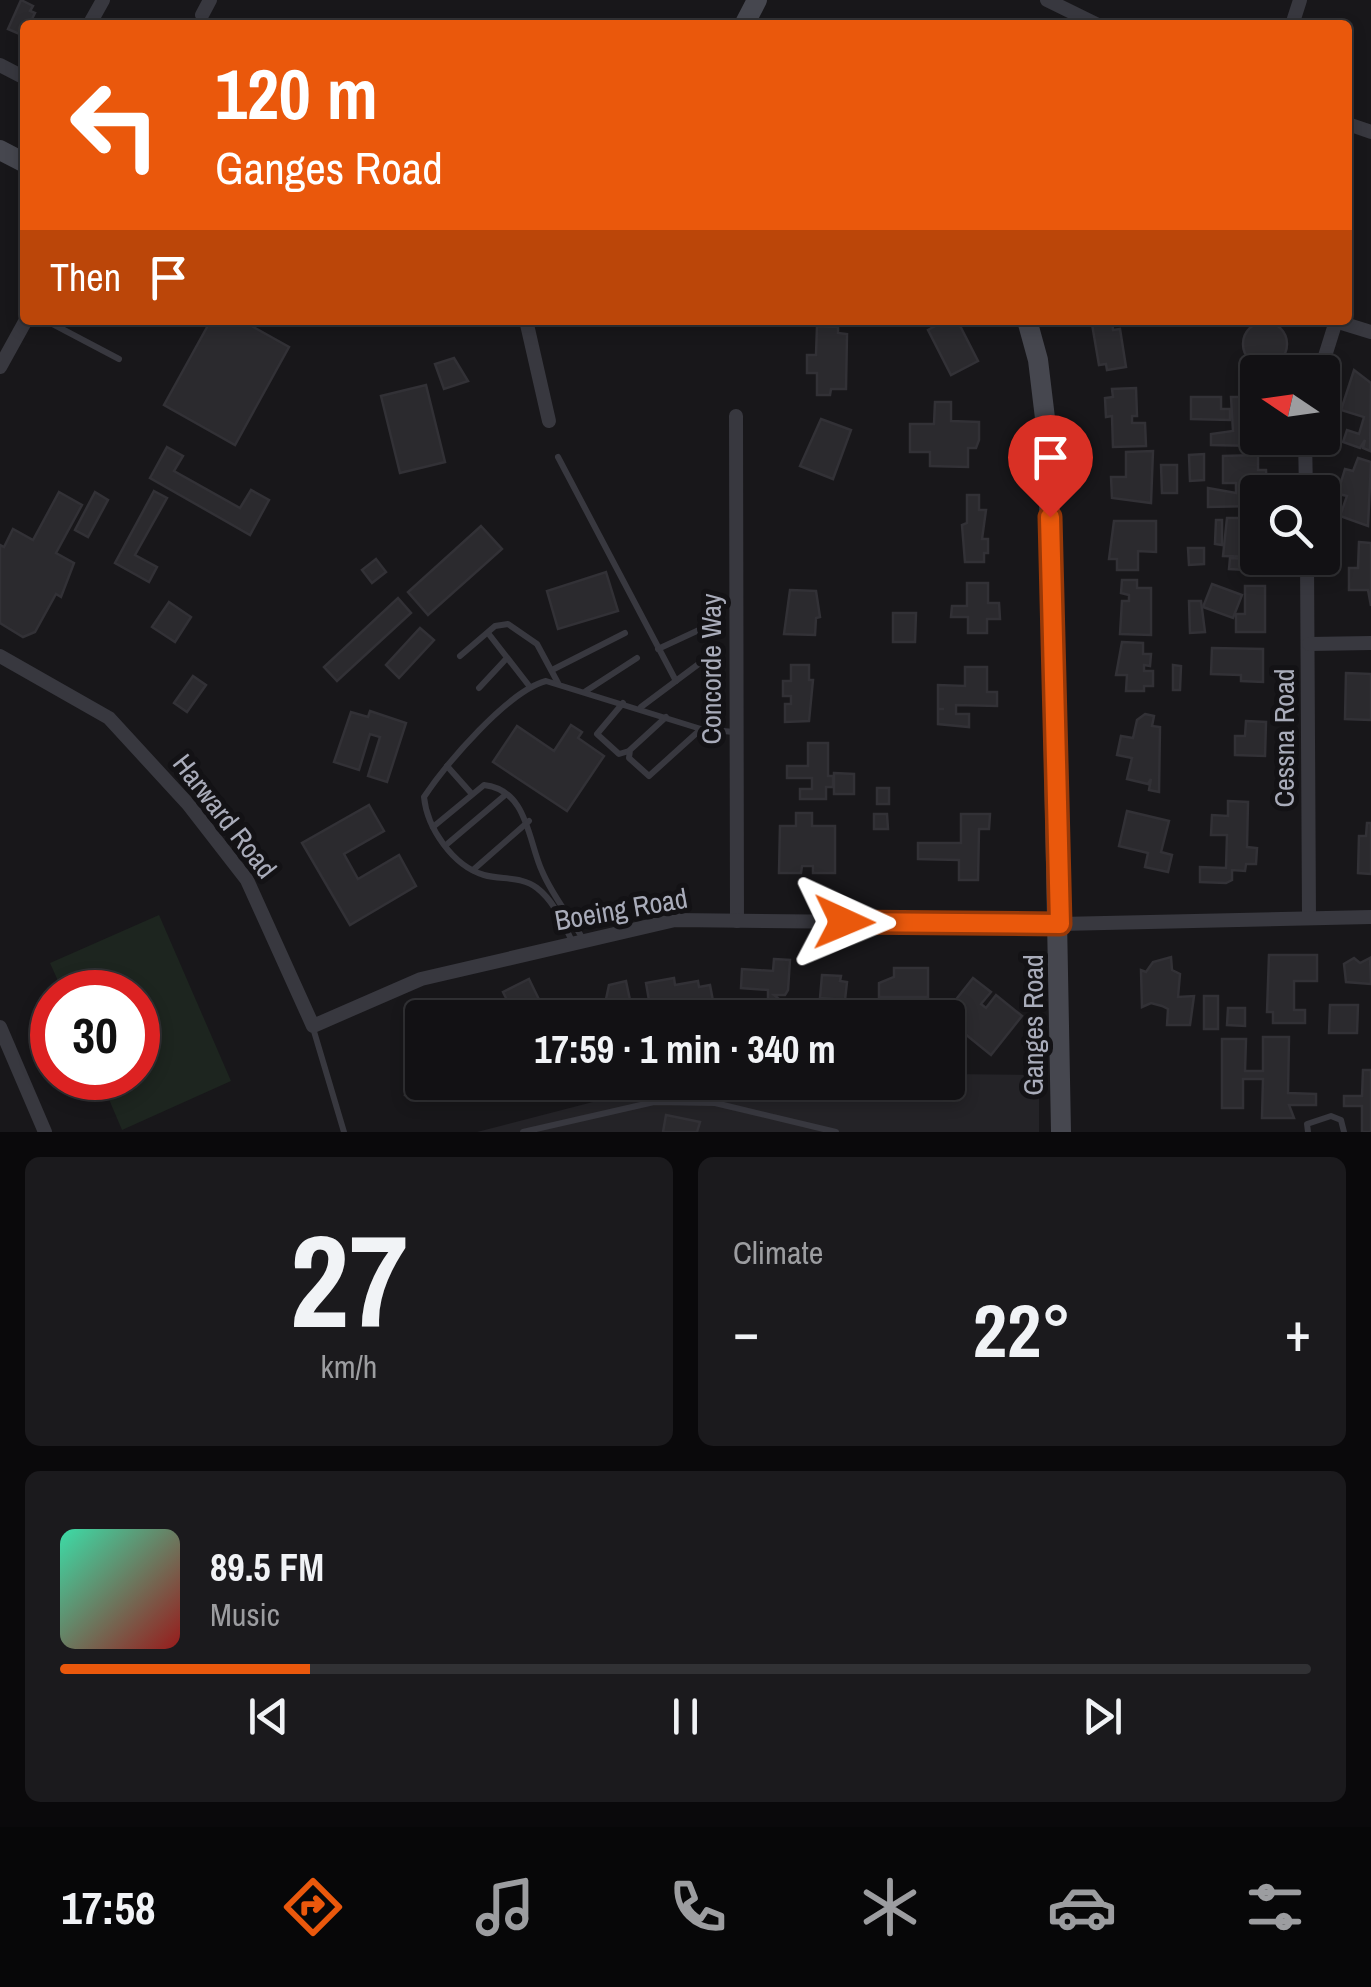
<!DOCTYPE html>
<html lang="en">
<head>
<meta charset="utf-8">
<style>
	body { margin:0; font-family:"Archivo Narrow",sans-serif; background:#1b1a1d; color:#f1f3f6; height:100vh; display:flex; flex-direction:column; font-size:38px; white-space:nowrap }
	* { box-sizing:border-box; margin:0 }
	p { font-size:32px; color:#9c9da0 }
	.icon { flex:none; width:55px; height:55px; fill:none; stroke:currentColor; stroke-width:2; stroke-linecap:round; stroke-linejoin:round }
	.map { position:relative; height:1132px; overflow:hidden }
	.side { display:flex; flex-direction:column; gap:25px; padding:25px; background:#0a090b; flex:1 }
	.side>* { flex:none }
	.banner { position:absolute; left:20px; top:20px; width:1332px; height:305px; border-radius:10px; box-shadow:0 5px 15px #0003,0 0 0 2px #313134; background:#ea580c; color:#fff; overflow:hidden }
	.needle { width:65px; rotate:283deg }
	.tools { position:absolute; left:1240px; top:355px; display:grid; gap:20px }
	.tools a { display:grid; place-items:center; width:100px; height:100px; border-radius:10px; background:#121114; box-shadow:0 5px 15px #0003,0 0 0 2px #313134; font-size:50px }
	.speed { position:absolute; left:30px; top:970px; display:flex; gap:20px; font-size:50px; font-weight:700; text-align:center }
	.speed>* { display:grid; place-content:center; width:130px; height:130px; border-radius:50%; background:#121114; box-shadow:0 5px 15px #0003,0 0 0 2px #313134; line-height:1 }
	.speed .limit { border:15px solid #d22; background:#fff; color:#111 }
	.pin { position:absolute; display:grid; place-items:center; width:85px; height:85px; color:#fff; margin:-102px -42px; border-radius:50% 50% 50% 0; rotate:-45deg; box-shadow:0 0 10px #0007 }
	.pin .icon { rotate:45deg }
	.me { position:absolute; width:110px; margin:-55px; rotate:91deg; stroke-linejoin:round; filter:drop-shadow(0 0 8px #0008) }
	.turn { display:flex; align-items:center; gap:35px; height:210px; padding:0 30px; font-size:45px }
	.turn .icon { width:130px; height:130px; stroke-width:2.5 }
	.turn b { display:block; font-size:70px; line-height:85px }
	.then { display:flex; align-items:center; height:95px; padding:0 30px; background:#0003; gap:20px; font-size:38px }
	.big { font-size:75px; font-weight:700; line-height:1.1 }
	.side .widget { flex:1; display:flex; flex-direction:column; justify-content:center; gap:15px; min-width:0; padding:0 35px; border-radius:15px; background:#1b1a1d }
	.side .dial { align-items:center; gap:0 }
	.dial b { font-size:130px; line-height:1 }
	.song { display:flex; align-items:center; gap:30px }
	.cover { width:120px; height:120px; border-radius:15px; background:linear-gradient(135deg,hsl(160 70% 55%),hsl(0 70% 35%)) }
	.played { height:10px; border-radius:5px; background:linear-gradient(90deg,#ea580c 20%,#313134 20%) }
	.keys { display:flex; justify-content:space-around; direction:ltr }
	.heat { display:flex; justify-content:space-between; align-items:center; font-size:55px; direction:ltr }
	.side .tiles { flex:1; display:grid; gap:25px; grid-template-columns:1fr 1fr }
	.widget:last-child { grid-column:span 2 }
	.trip { position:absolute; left:405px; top:1000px; width:560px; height:100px; border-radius:10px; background:#121114; box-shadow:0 5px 15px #0003,0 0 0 2px #313134; font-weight:700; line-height:100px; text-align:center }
	.menu { display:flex; height:160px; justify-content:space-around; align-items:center; background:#070708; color:#9c9da0 }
	.menu .icon { width:70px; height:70px }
	.menu .selected { color:#ea580c }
	.menu b { font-size:45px; color:#f1f3f6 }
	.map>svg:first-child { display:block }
</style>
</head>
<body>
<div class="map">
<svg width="1371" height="1132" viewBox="0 0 1371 1132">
	<rect width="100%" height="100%" fill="#18171a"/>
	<path fill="#242327" d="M948,1074l91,1v57h-562l189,-49 282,-1z"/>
	<path fill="#1d251f" d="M159,915l72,166 -109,49 -22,-52h38v-86h-75l-13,-29z"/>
	<g fill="#2b2a2e" stroke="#323136" stroke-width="2.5">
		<path d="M21,0l12,6 -3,5 5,2 -5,10 4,2h-9l-1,11 -16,-7z"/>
		<path d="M211,320h30l48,27 -54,98 -71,-40z"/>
		<path d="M946,320h11l21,41 -27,14 -23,-45z"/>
		<path d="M1112,321l1,9 7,-1 6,38 -19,3 -1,-6 -7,1 -7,-41z"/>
		<circle cx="1265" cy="344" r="22"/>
		<path d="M817,326l21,1v6l9,1 -1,55h-15l-1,6h-13v-22h-10v-18h9z"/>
		<path d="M454,358l14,23 -24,8 -9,-25z"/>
		<path d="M1354,370l17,13 -1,68 -7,-3 2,-8 -5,8 -17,-6 4,-12 12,4 5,-17 -23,-7z"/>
		<path d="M426,385l19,77 -45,11 -19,-77z"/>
		<path d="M1136,388l1,28h-5v7h13l1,23 -33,1 -1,-31 -6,1 -1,-19 8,-1 -1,-8z"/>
		<path d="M1191,397h30v12h9v11l-39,-1z"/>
		<path d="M1231,397h24v49l-44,-1v-11l22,-3z"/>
		<path d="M935,402h16v19l28,1v18l-3,8h-8v19l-38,-1v-14h-20v-28h24z"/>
		<path d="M821,419l30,11 -18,49 -33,-13z"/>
		<path d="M167,447l16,9 -9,15 66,37 11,-18 18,10 -19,35 -100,-57z"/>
		<path d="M1153,451l-2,52 -39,-5 -1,-21h15v-25z"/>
		<path d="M1204,454v26l-14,1 -1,-26z"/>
		<path d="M1258,455v15h8l1,22h-9l-4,14 -46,1v-19l28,5v-10h-13v-27z"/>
		<path d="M1358,458l13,4 -3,64 -28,-10 7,-20 -8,-2 2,-12 4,-13 8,2z"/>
		<path d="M1161,465h16v28h-15z"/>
		<path d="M154,491l13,7 -32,57 22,12 -8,15 -34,-19z"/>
		<path d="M59,492l23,13 -26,48 18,10 -13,34 -5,-3 -21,38 -12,5 -23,-14v-78l4,2 9,-18 20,11z"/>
		<path d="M95,492l13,8 -20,37 -13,-7z"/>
		<path d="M967,495h12v15h7l-4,29h6v14h-4v9h-19l-3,-37 5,-2z"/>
		<path d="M1227,518h28l2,39 -34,-1z"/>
		<path d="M1216,520h6v25l-7,-1z"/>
		<path d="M1114,521h42v31l-18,-1v19h-21v-11h-8z"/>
		<path d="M481,526l21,23 -74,66 -20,-23z"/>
		<path d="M1359,542l12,1v63l-3,-16h-19v-22h9z"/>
		<path d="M1188,548h16v16l-15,1z"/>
		<path d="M1230,558l18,1 -1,11 -18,-1z"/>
		<path d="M376,559l10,13 -14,11 -10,-13z"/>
		<path d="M606,572l12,39 -60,18 -11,-38z"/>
		<path d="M1122,580h15v8h14v47l-31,-1 2,-33h7v-6l-8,-2z"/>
		<path d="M967,583h21v20h11l1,16h-13v14h-19v-16h-17l1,-11h15z"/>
		<path d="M1212,584l30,11 -9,23 -30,-11z"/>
		<path d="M1245,586h20v46h-29v-18h9z"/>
		<path d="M790,590l26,1 4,26 -4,1 -1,17 -31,-1z"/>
		<path d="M398,598l13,15 -74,68 -13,-14z"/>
		<path d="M1189,601h12l4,31 -15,1z"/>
		<path d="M169,602l22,15 -16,25 -23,-15z"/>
		<path d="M893,613h23l-1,29h-22z"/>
		<path d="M420,628l14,12 -35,38 -13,-13z"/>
		<path d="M1122,642l21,1v11h8l-1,12 -6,-1v6h9v15h-9v5h-18l1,-16h-11z"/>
		<path d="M1212,648l51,1v33l-22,-1v-6l-30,-1z"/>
		<path d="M791,665h18v15h4l-4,41 -24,1v-18h6v-8h-8v-15h8z"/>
		<path d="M1173,665l8,1 -1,24h-7z"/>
		<path d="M965,667h22v25h10v14l-41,-1v9h13v13l-31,-3v-15h6h-6v-24l27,1z"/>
		<path d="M1346,673l25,1v46l-26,-1z"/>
		<path d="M193,676l13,9 -19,27 -13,-9z"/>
		<path d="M370,711l36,12 -19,59 -19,-6 12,-39 -10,-3 -11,36 -25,-8 17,-50 17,5z"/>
		<path d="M1145,714l9,2 -2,10 8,1 -1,65 -10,-2 2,-11 -3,5 -21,-5 5,-21 -15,-3 4,-19 12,2 4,-18z"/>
		<path d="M1246,721l20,1 -1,34 -30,-1v-19h10z"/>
		<path d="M571,725l11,7 -4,6 26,18 -37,55 -74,-49 24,-36 37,25z"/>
		<path d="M808,743h20v33h5v11h-7v12h-26v-10h12v-11h-25v-12h21z"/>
		<path d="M834,773l20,1v20h-20z"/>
		<rect x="877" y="788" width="12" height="16"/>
		<path d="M1228,801l20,1 -1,45 10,1 -1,16h-10l-1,7 -13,-1v10l-6,3 -26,-1v-15l26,1 1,-33h-16l1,-20 16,1z"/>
		<path d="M369,805l15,26 -40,23 14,25 41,-24 17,31 -66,39 -48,-82z"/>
		<path d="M1127,811l42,10 -8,31 11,3 -4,17 -23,-5 3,-14 -29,-7z"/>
		<path d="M796,813h16v13h23v47h-22v-7h-11l-1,7h-22l1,-47h16z"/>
		<path d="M874,814h13l1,15h-14z"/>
		<path d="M961,814h29l-1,15h-10l-1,51h-19v-20l-41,-1v-16h43z"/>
		<path d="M1367,823h4v51l-13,-1 1,-37h7z"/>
		<path d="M1269,955h48v26h-23v29h11v13h-32v-11h-6z"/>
		<path d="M1171,957l1,13 8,4 -2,23 16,-1 -4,29h-23l1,-16 -6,-3 -11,-3 -9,4 -1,-37 5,2 7,-10z"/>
		<path d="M1354,958l6,5 10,-5 1,26 -25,-2 -2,-18z"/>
		<path d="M774,959l16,1 -2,30 -3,5h-11l10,8 -16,-1v-12l-27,-2 1,-19 31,2z"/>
		<path d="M894,968h34v29h-49v-14l15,-6z"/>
		<path d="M822,975l19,1 -1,5 7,1 -2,18 -25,-2z"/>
		<path d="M674,978l1,7 23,-4 1,6 11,-2 3,16 -31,3 1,6 -11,2 -1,-4 -20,4 -5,-29z"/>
		<path d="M973,978l18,14 -10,12 5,4 10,-13 26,21 -31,39 -48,-39z"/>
		<path d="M529,979l19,39h-32l-13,-26z"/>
		<path d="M626,981l4,19 -10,4 11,-3 3,13 -32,4 7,-33z"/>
		<rect x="1204" y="996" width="14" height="33"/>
		<path d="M855,1000l1,18h-39l-1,-15z"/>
		<path d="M1330,1005h28l-1,28h-28z"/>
		<path d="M1228,1008h17v18l-18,-1z"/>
		<path d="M1263,1037h26l-1,56 28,1v11h-27l5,13h-32l1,-39h-20v29h-21v-69h24l-1,32h18z"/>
		<path d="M1363,1070h8v62h-9v-26h-18v-10h18z"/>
		<path d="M410,1078l14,4 -4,17 -15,-4z"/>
		<path d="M439,1082h36l2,7 -35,8z"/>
		<path d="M666,1115l34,7 -3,10h-34z"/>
	</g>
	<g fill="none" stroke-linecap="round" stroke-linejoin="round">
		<g stroke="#38383f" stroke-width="6">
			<path d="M45,320l74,39"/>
			<path d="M558,457l118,224"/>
			<path d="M488,633l42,54"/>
			<path d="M658,649l56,-26"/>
			<path d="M460,656l35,-30 13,-2 29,20 21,39"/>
			<path d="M554,669l71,-36"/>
			<path d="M479,688l27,-29"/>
			<path d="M586,691l51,-33"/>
			<path d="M623,703l-26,31 22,20 10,-3"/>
			<path d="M641,707l71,-53"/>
			<path d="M666,717l-36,33 -1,8 20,18 52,-47 33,3"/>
			<path d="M447,766l24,27"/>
			<path d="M433,827l51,-42c44,5 44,56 58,86 10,24 28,46 41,68"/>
			<path d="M446,845l58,-49"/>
			<path d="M473,870l56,-49"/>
			<path d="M572,941c-9,-18 -18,-40 -35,-53 -15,-12 -36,-8 -53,-13 -31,-9 -57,-47 -60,-78 22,-33 84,-106 122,-116l155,48"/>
			<path d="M313,1028l31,104"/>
			<path d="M523,1132l131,-30 61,1 121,29"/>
			<path d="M1308,1132l-1,-8 24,-8 10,4 3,12"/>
		</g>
		<g stroke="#38383f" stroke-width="14">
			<path d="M1047,0l51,25"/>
			<path d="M202,15l8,-15"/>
			<path d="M89,25l14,-25"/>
			<path d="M1292,25l8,-25"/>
			<path d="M0,65l25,13"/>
			<path d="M1348,124l23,8"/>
			<path d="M526,320l23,101"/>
			<path d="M1332,320l39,12"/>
			<path d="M0,367l26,-47"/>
			<path d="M1320,372l16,-51"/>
			<path d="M736,416l1,505"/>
			<path d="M1305,438l1,54"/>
			<path d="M1307,558l2,360"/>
			<path d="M1309,644l62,-1"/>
			<path d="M0,656l109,62 79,86 59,76 66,146 108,-47 254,-59 385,4 311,-7"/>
			<path d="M0,1027l45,105"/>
		</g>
		<g stroke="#46474f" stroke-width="20">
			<path d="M744,25l13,-25"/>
			<path d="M0,150l25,13"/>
			<path d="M1027,320l11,40 10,83 13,689"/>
		</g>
	</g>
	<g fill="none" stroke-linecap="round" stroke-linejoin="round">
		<defs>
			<path id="route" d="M844,922l216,2 -10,-407"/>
		</defs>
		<use href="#route" stroke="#983908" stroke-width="25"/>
		<use href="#route" stroke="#ea580c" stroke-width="18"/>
	</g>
	<g text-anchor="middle" stroke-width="10" stroke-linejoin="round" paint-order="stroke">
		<g font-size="28" fill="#a9acba" stroke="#131215">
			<text transform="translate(711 669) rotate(-90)" y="10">Concorde Way</text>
			<text transform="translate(1284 738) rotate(-90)" y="10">Cessna Road</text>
			<text transform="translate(225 816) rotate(52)" y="10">Harward Road</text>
			<text transform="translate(621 909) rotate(-10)" y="10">Boeing Road</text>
			<text transform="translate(1033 1025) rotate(-90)" y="10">Ganges Road</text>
		</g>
	</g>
</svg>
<div class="tools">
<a><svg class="needle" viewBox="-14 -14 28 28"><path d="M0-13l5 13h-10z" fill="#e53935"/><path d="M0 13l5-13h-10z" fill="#9c9da0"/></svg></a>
<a><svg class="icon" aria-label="search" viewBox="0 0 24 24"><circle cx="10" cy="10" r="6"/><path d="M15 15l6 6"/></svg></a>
</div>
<div class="speed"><div class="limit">30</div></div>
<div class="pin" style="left:1050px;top:517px;background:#d93025"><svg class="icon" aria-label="arrive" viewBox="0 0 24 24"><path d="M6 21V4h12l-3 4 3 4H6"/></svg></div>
<svg class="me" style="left:844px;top:922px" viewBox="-20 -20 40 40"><path d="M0-17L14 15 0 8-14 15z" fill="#ea580c" stroke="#fff" stroke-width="4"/></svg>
<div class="trip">17:59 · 1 min · 340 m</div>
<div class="banner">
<div class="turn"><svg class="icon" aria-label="left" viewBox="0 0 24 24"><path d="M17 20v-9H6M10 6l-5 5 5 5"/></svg><div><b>120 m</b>Ganges Road</div></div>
<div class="then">Then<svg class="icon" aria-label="arrive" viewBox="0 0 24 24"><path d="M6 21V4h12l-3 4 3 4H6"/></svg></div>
</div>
</div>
<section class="side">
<div class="tiles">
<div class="widget dial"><b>27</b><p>km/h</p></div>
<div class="widget"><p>Climate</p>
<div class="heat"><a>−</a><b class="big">22°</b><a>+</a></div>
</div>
<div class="widget">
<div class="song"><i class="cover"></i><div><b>89.5 FM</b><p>Music</p></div></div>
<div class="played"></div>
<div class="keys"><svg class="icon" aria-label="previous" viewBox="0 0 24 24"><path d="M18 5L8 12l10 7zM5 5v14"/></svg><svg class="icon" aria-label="pause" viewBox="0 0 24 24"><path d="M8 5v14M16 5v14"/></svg><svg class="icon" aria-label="next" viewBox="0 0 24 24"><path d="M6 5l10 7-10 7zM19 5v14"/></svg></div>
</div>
</div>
</section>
<nav class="menu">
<b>17:58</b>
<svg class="icon selected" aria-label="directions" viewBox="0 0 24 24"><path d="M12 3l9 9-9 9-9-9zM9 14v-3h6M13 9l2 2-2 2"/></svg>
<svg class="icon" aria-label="music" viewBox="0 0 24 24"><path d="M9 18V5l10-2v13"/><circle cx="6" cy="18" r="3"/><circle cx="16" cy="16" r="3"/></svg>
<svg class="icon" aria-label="phone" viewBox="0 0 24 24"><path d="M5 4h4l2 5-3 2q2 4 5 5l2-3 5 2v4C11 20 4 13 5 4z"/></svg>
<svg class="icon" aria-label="climate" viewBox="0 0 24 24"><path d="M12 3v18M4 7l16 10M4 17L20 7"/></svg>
<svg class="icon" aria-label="car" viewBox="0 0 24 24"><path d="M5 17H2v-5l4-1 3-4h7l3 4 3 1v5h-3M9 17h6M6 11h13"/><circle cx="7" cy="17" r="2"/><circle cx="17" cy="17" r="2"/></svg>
<svg class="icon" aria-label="filters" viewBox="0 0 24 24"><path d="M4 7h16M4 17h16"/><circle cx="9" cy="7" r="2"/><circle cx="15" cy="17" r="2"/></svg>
</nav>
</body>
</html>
